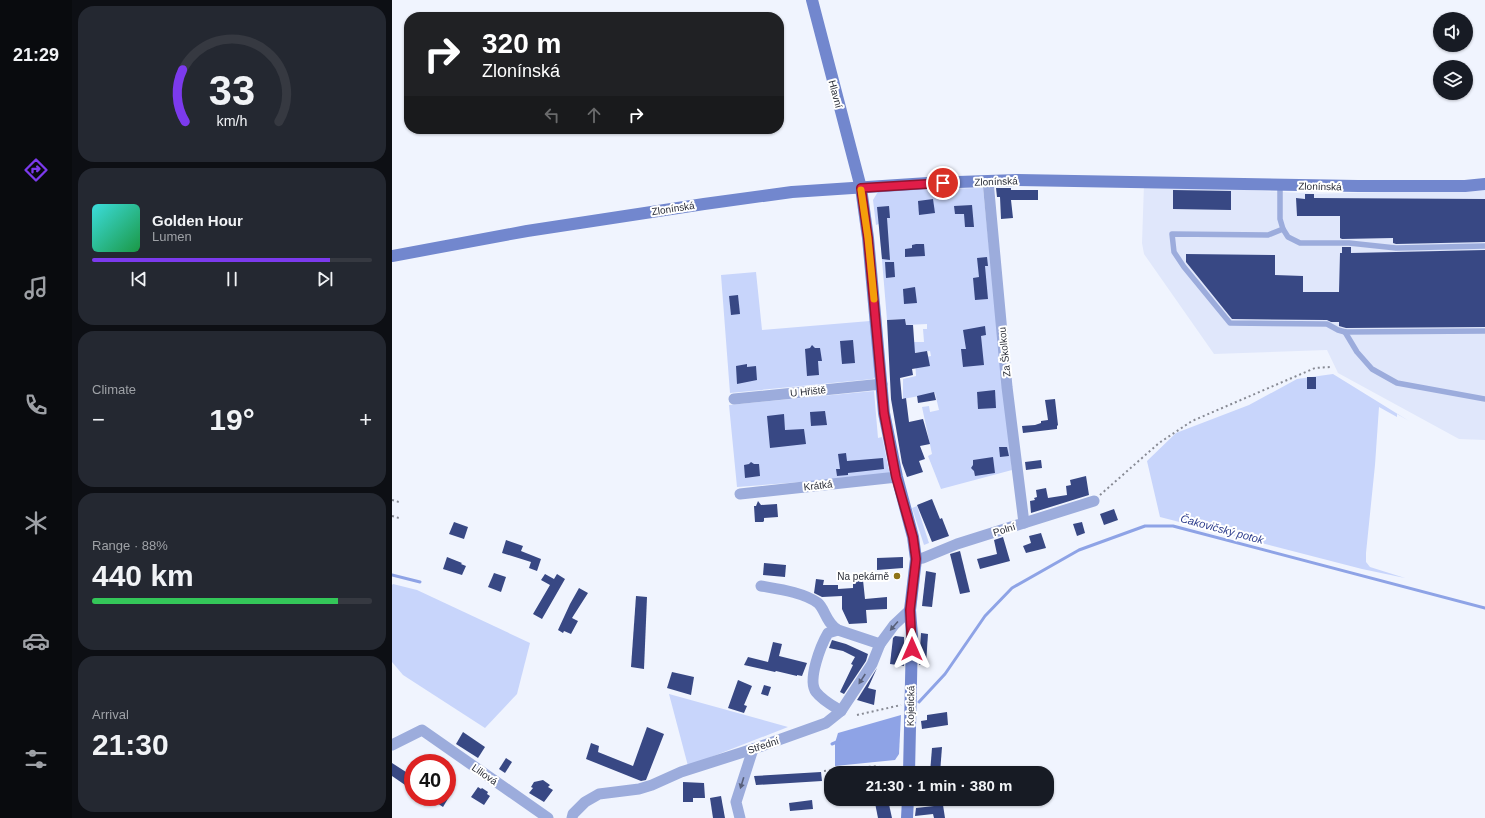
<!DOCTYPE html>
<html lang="en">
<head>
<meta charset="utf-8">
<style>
	body { margin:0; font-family:Helvetica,sans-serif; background:#242831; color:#f1f3f6; height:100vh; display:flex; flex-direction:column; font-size:15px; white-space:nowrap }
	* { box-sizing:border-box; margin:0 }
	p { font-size:13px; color:#9ea1a6 }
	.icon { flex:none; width:22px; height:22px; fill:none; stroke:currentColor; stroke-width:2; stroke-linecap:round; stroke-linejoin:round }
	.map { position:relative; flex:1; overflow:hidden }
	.sheet { display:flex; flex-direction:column; gap:6px; padding:6px; background:#0d0f14; width:320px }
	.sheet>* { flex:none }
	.guide { position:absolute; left:12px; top:12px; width:380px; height:122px; border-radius:16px; box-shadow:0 1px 3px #0004; background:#202124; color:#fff; overflow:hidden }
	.controls { position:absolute; left:1041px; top:12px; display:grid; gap:8px }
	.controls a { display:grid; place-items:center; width:40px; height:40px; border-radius:50%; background:#171b24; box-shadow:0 1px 3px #0004; font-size:20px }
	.speed { position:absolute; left:12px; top:754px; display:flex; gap:8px; font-size:20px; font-weight:700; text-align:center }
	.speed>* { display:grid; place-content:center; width:52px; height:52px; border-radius:50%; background:#171b24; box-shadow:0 1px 3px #0004; line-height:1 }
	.speed .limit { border:6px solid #d22; background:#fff; color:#111 }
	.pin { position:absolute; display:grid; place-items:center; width:34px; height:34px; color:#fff; margin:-17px; border:2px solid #fff; border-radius:50%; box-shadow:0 1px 4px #0007 }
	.me { position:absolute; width:44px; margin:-22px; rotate:0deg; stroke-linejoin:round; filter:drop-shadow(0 0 3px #0008) }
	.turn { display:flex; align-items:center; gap:14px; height:84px; padding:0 12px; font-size:18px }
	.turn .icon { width:52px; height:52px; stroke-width:2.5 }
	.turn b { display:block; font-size:28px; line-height:34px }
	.lanes { display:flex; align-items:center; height:38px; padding:0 12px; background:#0003; justify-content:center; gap:20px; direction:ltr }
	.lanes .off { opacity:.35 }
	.big { font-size:30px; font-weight:600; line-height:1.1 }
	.sheet .widget { flex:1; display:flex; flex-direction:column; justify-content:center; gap:6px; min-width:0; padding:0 14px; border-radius:16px; background:#242831 }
	.sheet .dial { align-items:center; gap:0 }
	.dial svg { height:104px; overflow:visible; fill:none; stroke:#363941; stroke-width:7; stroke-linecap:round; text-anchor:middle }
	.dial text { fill:#f1f3f6; stroke:none }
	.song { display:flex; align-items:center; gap:12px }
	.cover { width:48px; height:48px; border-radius:6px; background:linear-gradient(135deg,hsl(180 70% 55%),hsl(140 70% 35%)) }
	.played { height:4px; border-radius:2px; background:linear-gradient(90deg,#7c3aed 85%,#363941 85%) }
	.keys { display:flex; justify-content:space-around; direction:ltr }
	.heat { display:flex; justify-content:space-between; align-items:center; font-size:22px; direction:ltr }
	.charge { height:6px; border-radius:3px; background:linear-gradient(90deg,#34c759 88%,#363941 0) }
	.trip { position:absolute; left:432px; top:766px; width:230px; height:40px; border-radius:16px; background:#171b24; box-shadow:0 1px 3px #0004; font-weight:600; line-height:40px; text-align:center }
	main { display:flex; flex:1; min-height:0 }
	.tab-bar { display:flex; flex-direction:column; width:72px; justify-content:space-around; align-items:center; background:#090b0e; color:#9ea1a6 }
	.tab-bar .icon { width:28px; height:28px }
	.tab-bar .active { color:#7c3aed }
	.tab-bar b { font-size:18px; color:#f1f3f6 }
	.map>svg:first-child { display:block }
</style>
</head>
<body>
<main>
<nav class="tab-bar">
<b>21:29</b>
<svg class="icon active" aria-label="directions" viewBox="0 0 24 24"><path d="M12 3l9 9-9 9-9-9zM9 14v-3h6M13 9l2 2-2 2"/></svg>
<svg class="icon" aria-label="music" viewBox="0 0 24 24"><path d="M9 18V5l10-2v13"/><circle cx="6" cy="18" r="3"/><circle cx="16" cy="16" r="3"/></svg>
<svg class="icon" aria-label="phone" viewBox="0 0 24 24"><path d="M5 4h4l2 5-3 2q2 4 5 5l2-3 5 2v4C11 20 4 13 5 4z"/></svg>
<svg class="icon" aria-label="climate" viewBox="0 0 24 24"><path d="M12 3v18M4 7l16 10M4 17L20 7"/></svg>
<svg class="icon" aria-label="car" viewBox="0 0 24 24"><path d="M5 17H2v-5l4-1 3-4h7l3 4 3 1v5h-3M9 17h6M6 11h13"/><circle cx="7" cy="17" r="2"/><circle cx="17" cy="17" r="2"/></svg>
<svg class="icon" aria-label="filters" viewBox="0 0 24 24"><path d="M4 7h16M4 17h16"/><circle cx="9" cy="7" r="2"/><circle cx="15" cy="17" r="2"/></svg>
</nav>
<section class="sheet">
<div class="widget dial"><svg viewBox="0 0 100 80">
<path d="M14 69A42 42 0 1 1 86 69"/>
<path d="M14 69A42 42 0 0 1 12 29" stroke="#7c3aed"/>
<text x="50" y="56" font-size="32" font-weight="700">33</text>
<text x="50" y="72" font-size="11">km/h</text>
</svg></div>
<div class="widget">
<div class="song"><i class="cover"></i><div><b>Golden Hour</b><p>Lumen</p></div></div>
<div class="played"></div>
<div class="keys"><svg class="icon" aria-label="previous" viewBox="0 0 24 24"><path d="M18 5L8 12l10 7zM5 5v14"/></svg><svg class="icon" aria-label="pause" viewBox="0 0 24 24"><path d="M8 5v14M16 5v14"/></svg><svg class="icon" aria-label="next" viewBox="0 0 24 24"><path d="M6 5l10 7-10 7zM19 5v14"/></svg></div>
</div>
<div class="widget"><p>Climate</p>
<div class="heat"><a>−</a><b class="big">19°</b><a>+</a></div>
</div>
<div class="widget"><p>Range · 88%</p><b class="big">440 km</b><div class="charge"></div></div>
<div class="widget"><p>Arrival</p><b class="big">21:30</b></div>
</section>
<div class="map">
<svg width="1093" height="818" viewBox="0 0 1093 818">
	<rect width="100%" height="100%" fill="#f0f4fe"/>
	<path fill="#e0e7fb" d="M752,184l172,10 169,-5v251l-26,-1 -121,-66 -11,-23 -113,4 -70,-100 -2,-11z"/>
	<g fill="#c8d5fb">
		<path d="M591,188l29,282 -71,19 -13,-33 4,-2 -10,-47 7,-1 1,6 9,-2 -4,-17 -32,6v-20l13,-3 -1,-17 16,-3 -1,-5 -17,2v-11h11l-1,-13h4v-5l-21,1 -1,-6 -18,1 -8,-96 -3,1 -3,-25 6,-10z"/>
		<path d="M364,272l6,58 108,-9 5,56 -2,2 -143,14 -9,-118z"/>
		<path d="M941,374l76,47 -12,-7v3l-18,-10 -4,58 -9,88v9l4,5 35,11 -43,-9 -202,-52 -13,-56 29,-28 73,-28 48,-26z"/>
		<path d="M482,391l4,47 4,-1 8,38 -153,12 -8,-82z"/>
		<path d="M525,506l12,37 -5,2 -12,-37z"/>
		<path d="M1,584l24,6 113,53 -13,51 -32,34 -82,-53 -11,-13v-77z"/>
		<path d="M277,694l119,33 -100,39z"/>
	</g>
	<path fill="#8ea3e6" d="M509,715l-2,39 -4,6 -60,6v-23l3,-10z"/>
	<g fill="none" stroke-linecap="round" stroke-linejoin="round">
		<g stroke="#8ea3e6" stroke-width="3">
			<path d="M0,575l28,7"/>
			<path d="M527,702l26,-28 40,-58 27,-28 67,-38 66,-24h28l312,82"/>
			<path d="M440,744l7,-3"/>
		</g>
	</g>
	<g fill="#384884">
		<path d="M604,188h15v2h27v10h-27l2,18 -12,1 -1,-22h-3z"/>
		<path d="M781,190l58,1v19l-58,-1z"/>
		<path d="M913,194h9v4l171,1v43l-89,2 -3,-1v-5l-51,1 -2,-1v-22h-43l-1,-18 9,1z"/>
		<path d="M541,199l2,14 -16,2 -1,-14z"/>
		<path d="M580,205l2,22h-9l-1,-13h-9l-1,-8z"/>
		<path d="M497,206l1,12h-3l3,42 -8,-1 -5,-52z"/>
		<path d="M524,244h8l1,12 -20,1v-8l7,-1v-3z"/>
		<path d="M950,247h9v6l134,-3v77l-139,1 -7,-2v-4h-8l-4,-2 -95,-1 -46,-57v-8l89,1v20l28,1v16h36l1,-39h2z"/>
		<path d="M595,257l1,9h-3l3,33 -13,1 -2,-22 6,-1 -2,-19z"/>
		<path d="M493,262h9l1,15 -9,1z"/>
		<path d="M523,287l2,16 -13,1 -1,-15z"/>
		<path d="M346,295l2,19 -9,1 -2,-19z"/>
		<path d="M513,319l1,6h7l2,28 12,-2 3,15 -18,3 1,6 -13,3 2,21 4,-1 3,24 14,-3 7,25 -10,2 5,13 -6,2 4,11 -16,5 -5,-14 -11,-64 -4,-79z"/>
		<path d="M593,326l1,9 -5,1 3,29 -21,2 -2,-18h5l-3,-19z"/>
		<path d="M461,340l2,23 -13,1 -2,-23z"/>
		<path d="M420,345l3,3h5l2,13h-4l1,14 -12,1 -2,-27 5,-1z"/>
		<path d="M355,364v3l9,-1 1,14 -20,4 -1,-18z"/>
		<rect x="915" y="377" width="9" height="12"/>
		<path d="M603,390l1,18 -18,1 -1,-17z"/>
		<path d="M542,392l2,8 -18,3 -1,-7z"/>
		<path d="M663,399l3,26 -1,1v3l-34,4 -1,-7 13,-1 6,-2v-2l7,-1 -3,-20z"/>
		<path d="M433,411l2,14 -16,1 -1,-14z"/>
		<path d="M392,414l1,16 19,-1 2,15 -36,4 -3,-32z"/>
		<path d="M607,447h8l2,9 -9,1z"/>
		<path d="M454,453l1,8 36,-3 1,11 -36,4v2l-11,1 -1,-7h4l-2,-15z"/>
		<path d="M601,457l2,16 -20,3 -1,-5 -3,-3 2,-3v-5z"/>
		<path d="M649,460l1,8 -16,2 -1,-8z"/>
		<path d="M359,462l3,2h5l1,12 -15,2 -1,-13 5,-1z"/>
		<path d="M694,476l3,19 -58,18 -1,-12 5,-1 -1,-2 3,-1 -1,-7 10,-2 2,10 19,-3 -1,-9 5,-1 -1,-5z"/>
		<path d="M540,499l8,20 2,-1 7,18 -17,6 -15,-37z"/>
		<path d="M366,501l3,4 16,-1 1,13 -14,1v3l-1,1h-8l-1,-16h2z"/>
		<path d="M722,509l4,11 -14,5 -4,-11z"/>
		<path d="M62,522l14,5 -4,12 -15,-5z"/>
		<path d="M690,522l3,11 -8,3 -4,-12z"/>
		<path d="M649,533l5,15 -20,5 -3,-7 8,-3 -2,-7z"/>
		<path d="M611,537l7,24 -30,8 -3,-10 20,-5 -3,-14z"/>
		<path d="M114,540l17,6 -2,5 20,8 -4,12 -8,-3 2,-6 -29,-9z"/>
		<path d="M568,551l10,41 -10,2 -10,-40z"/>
		<path d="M55,557l15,6 -1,1 5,2 -4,9 -19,-6z"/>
		<path d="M511,557v11l-26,2v-12z"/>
		<path d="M372,563l22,2 -1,12 -22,-2z"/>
		<path d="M534,571l10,2 -4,34 -10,-1z"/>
		<path d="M102,573l12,4 -5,15 -13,-5z"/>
		<path d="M153,574l9,5 3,-5 8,5 -23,40 -9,-5 17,-29 -9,-5z"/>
		<path d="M424,579l8,1 -1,5h15v4l15,-1v-8h10l2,19 22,-2v12l-21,1 1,13 -18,1 -7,-15v-13l-20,1 -8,-4z"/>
		<path d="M187,588l9,5 -16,25 6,3 -7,13 -7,-3 -1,2 -5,-3 12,-26z"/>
		<path d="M244,596l11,1 -3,72 -13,-2z"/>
		<path d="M529,633l7,1 -2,30 -7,1z"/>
		<path d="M503,636l9,1v29l-14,-2 3,-26z"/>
		<path d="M440,640l14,4 22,10 -2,7 -22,33 -4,-2 13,-27 -2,-1 4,-7 -12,-6 -14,-3z"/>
		<path d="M381,642l9,2 -3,12 28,7 -5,13 -5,-1v1l-21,-5 -1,1 -31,-7 4,-8 20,5z"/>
		<path d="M485,668l-9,20 8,2 -2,15 -17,-5z"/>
		<path d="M280,672l22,5 -3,18 -24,-7z"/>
		<path d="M346,680l14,6 -8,19 3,1 -3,7 -16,-5z"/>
		<path d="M372,685l7,2 -3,9 -7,-2z"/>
		<path d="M555,712l1,13 -26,4 -1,-8 6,-1v-5z"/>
		<path d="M255,727l17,7 -18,46 -5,1 -55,-22 5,-16 8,3 -1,6 35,14z"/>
		<path d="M71,732l22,15 -7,11 -22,-14z"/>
		<path d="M550,747l-2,26h-10l2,-25z"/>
		<path d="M114,758l6,4 -7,11 -6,-4z"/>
		<path d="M21,762v17l-5,8 -16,-11v-13l14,9z"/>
		<path d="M429,772l1,9 -66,4 -2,-9z"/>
		<path d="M151,780l7,5 -2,2 5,3 -9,12 -15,-9 4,-5 -2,-1 3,-5z"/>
		<path d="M291,782l21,1 1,15h-12v4h-10z"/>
		<path d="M86,787l3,2 1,-1 6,4 -1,2 3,2 -6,9 -13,-8z"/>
		<path d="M329,796l4,22h-12l-3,-20z"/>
		<path d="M36,797h21l-6,10z"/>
		<path d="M420,800l1,9 -23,2 -1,-8z"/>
		<path d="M496,800l4,18h-14l-3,-15z"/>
		<path d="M551,805l2,13h-11l-1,-4 -18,2 1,-8z"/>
	</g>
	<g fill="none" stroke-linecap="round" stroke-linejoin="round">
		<g stroke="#878a94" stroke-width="2" stroke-dasharray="2 3" stroke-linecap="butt">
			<path d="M708,495l59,-52 33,-22 123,-53 15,-1"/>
			<path d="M0,500l7,2"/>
			<path d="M0,516l7,2"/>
			<path d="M465,715l44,-10"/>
			<path d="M432,771l54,-5 7,5 1,2"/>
		</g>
		<g stroke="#9cacdc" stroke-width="5.5">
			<path d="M888,185v34l3,10 5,8 12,6h49l47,5 89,-2"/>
			<path d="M891,229l-15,6 -96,-1 2,18 10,15 46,56 97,1 11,6 7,2 140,-1"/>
			<path d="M953,332l12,20 15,17 25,14 88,16"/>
		</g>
		<g stroke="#9cacdc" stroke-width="11">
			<path d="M596,181l19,206 17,136"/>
			<path d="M342,399l148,-15"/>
			<path d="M348,494l157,-17"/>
			<path d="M524,559l7,-1 34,-14 137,-43"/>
			<path d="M369,586c17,3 42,6 57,17 7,6 8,20 20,27l42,14"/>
			<path d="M446,630l-10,3c-7,12 -21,47 -12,59 6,8 17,14 25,19"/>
			<path d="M0,745l30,-15 126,88"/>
			<path d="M180,818l1,-4 12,-12 14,-8 40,-5 13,-4 29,-13 72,-23 73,-26 15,-12 31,-47 8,-20 14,-19 16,-15"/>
			<path d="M348,818l-4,-16 17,-53"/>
		</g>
		<g stroke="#7287ce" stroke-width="12">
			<path d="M420,0l49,188 7,50 16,175 13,64 16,60 3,22 -6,51 2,26 -3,137"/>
			<path d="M0,256l135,-25 177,-27 88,-12 136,-9 90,-3 340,6h107l20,-2"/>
			<path d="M515,818l1,-19"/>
		</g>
	</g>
	<defs><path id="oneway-solid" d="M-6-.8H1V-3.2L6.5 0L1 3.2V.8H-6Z"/></defs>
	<g fill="#58607a">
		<use href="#oneway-solid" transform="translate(502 626) rotate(131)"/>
		<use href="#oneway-solid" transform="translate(470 679) rotate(123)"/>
		<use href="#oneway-solid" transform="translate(350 783) rotate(107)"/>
	</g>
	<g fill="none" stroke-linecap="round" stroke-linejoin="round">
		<defs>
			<path id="route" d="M520,649l-2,-39 6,-51 -3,-22 -17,-60 -12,-64 -16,-175 -7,-50 82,-5"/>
		</defs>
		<use href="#route" stroke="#92132f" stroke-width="10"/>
		<use href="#route" stroke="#e11d48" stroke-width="7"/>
		<path stroke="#f59e0b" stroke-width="7" d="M469,190l7,48 6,61"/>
	</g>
	<circle fill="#8e7317" stroke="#fff" stroke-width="1.5" cx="505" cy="576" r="4"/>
	<g text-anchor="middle" stroke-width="4" stroke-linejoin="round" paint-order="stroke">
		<g font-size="10" fill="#2b2e38" stroke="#fff">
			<text transform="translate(444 94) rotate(75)" y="4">Hlavní</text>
			<text transform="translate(604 181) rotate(-2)" y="4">Zlonínská</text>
			<text transform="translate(928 186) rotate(1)" y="4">Zlonínská</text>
			<text transform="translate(281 208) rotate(-9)" y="4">Zlonínská</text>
			<text transform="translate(612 352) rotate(-96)" y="4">Za Školkou</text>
			<text transform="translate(416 391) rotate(-6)" y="4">U Hřiště</text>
			<text transform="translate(426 485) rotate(-6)" y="4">Krátká</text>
			<text transform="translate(612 529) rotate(-17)" y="4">Polní</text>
			<text transform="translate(518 706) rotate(-89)" y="4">Kojetická</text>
			<text transform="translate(371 745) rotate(-19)" y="4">Střední</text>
			<text transform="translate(93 774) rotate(35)" y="4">Liliová</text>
		</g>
		<g font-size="10" fill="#2b2e38" stroke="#fff" text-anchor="end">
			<text x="497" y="580">Na pekárně</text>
		</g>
		<g font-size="11" font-style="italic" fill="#2e3e8d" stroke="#fff">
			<text transform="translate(830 529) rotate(15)" y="4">Čakovičský potok</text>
		</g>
	</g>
</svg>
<div class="controls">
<a><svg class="icon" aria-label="sound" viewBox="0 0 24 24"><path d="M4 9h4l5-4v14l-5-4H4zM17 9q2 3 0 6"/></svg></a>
<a><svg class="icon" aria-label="layers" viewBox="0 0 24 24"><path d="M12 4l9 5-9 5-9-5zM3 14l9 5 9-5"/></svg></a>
</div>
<div class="speed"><div class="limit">40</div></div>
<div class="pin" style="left:551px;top:183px;background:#d93025"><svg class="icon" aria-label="arrive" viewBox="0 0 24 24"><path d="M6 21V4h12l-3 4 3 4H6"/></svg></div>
<svg class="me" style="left:520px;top:649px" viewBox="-20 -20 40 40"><path d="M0-17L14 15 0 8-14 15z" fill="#e11d48" stroke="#fff" stroke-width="4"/></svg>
<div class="trip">21:30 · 1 min · 380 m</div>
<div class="guide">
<div class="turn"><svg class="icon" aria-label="right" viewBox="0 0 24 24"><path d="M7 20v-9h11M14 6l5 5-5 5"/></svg><div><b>320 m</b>Zlonínská</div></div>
<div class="lanes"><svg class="icon off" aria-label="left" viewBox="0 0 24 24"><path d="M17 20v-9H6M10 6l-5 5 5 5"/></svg><svg class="icon off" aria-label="ahead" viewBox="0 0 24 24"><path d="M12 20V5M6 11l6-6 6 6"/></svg><svg class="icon" aria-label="right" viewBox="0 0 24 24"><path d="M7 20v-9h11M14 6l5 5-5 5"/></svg></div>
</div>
</div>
</main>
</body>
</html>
